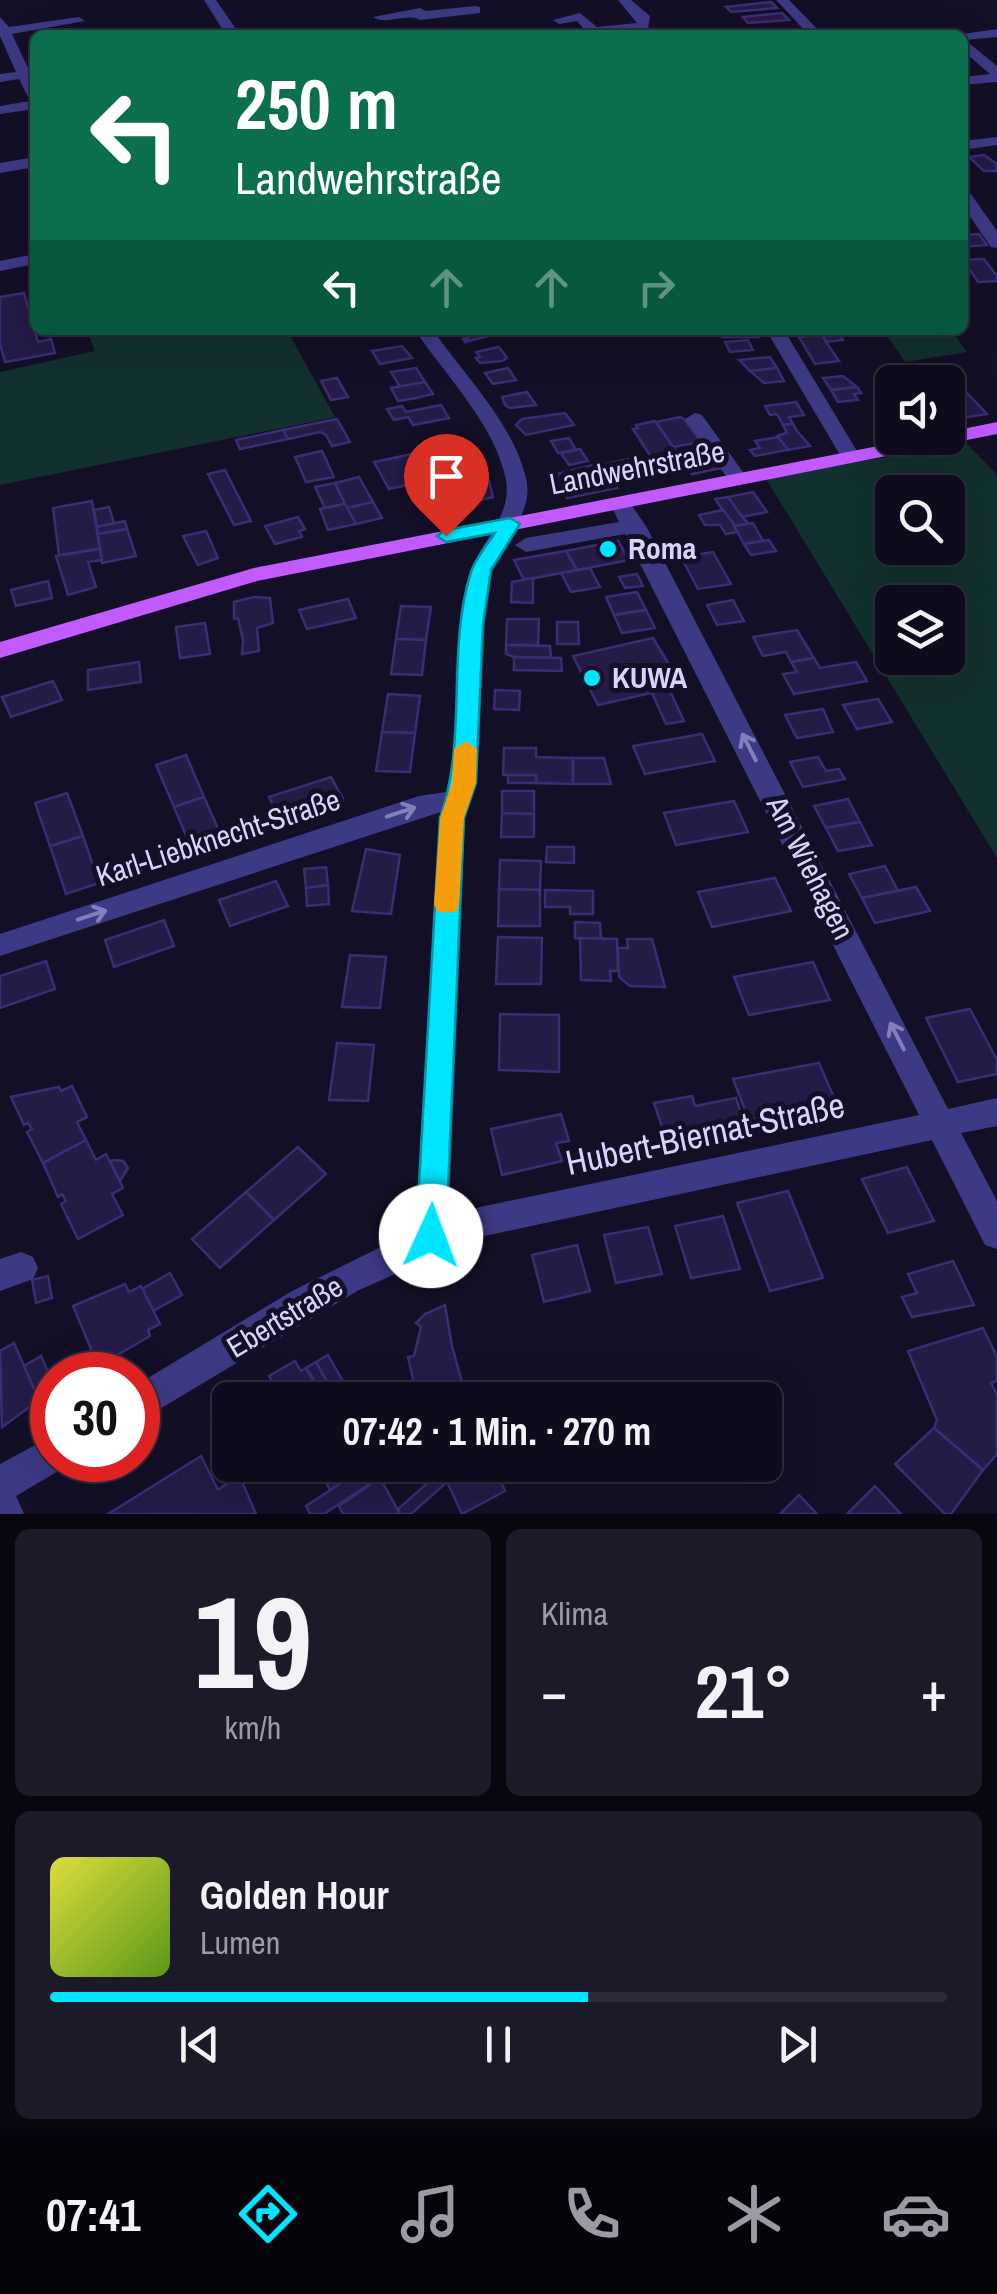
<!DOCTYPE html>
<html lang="de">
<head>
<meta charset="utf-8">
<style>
	body { margin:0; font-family:"Archivo Narrow",sans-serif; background:#1c1929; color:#f1f3f6; height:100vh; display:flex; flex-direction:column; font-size:38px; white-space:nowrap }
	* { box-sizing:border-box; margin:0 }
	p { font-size:32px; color:#9b9ba3 }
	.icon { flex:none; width:55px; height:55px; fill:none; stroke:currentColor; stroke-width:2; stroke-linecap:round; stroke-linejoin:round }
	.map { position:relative; height:1514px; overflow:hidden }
	.side { display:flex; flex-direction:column; gap:15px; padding:15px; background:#08060f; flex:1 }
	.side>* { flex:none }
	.top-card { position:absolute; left:30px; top:30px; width:938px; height:305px; border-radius:15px; box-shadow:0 10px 40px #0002,0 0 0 2px #2e2b3b; background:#0b6e4f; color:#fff; overflow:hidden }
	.tools { position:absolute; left:875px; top:365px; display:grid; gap:20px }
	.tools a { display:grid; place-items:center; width:90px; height:90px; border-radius:15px; background:#0e0b1c; box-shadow:0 10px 40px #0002,0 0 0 2px #2e2b3b; font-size:50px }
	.speed { position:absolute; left:30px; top:1352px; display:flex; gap:20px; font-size:50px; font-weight:700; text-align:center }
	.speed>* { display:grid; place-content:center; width:130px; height:130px; border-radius:50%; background:#0e0b1c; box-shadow:0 10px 40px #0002,0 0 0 2px #2e2b3b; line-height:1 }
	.speed .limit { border:15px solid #d22; background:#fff; color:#111 }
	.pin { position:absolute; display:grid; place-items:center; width:85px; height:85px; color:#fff; margin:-102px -42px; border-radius:50% 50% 50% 0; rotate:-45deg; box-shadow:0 0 10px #0007 }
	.pin .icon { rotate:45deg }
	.me { position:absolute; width:110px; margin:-55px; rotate:2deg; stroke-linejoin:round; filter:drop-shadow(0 0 8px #0008) }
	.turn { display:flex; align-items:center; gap:35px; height:210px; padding:0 40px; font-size:45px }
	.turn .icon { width:130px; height:130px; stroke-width:2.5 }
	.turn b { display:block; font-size:70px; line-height:85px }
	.lanes { display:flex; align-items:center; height:95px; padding:0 40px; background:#0003; justify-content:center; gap:50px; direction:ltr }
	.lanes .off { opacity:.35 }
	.big { font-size:75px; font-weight:700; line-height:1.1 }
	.side .card { flex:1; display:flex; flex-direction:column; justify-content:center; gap:15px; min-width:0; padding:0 35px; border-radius:15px; background:#1c1929 }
	.side .dial { align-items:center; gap:0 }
	.dial b { font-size:130px; line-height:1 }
	.song { display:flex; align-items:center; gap:30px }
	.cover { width:120px; height:120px; border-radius:15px; background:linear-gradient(135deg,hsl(60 70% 55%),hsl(90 70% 35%)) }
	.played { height:10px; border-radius:5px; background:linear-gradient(90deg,#00e5ff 60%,#2e2b3b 60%) }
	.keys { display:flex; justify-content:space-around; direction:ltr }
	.heat { display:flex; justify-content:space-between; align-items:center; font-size:55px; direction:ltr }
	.side .tiles { flex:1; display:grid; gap:15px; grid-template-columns:1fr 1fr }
	.card:last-child { grid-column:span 2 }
	.trip { position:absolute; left:212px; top:1382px; width:570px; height:100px; border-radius:15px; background:#0e0b1c; box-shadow:0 10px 40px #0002,0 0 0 2px #2e2b3b; font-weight:700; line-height:100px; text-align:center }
	.tabs { display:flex; height:160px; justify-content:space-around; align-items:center; background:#06040b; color:#9b9ba3 }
	.tabs .icon { width:70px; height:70px }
	.tabs .active { color:#00e5ff }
	.tabs b { font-size:45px; color:#f1f3f6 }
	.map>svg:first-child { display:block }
</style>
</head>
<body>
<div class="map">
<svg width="997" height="1514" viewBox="0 0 997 1514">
	<rect width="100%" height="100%" fill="#130f26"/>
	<g fill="#12302f" fill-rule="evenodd">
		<path d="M87,330h200l48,87 -335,68v-113l95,-21z"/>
		<path d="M883,330h68l16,22 -62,10z"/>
		<path d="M967,444l30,31v383l-232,-381zM892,492h56v56h-56zM892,602h56v56h-56z"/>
	</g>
	<g fill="#241b47" stroke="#3b2d73" stroke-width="2.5">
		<path d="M771,2l6,6 -46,4 -5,-5z"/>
		<path d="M782,13l7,7 -41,3 -5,-6z"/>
		<path d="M984,155l13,9v7h-13l-15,-14z"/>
		<path d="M979,234l8,11 -25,2v-12z"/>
		<path d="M984,259l13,17v5l-19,1 -15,-22z"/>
		<path d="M24,293l14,49 13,-3 4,14 -50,9 -5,-18v-47z"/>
		<path d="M462,330h50l-47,12 -2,-3h5z"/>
		<path d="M718,330h36l4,7h-36z"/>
		<path d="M819,330h23l3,4 -5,1 3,5 -17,2z"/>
		<path d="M822,335l4,7 13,19 -24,3 -16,-27z"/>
		<path d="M748,340l5,10 -23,2 -5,-10z"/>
		<path d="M402,346l10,12 -32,6 -8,-13z"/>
		<path d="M499,347l8,11 -5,3 -22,2 -4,-5 4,-1 -4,-5z"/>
		<path d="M770,357l7,11 -27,3 -11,-11z"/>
		<path d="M416,368l9,14 -25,5 -9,-15z"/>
		<path d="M508,368l8,12 -23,4 -8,-11z"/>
		<path d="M777,368l7,13 -20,2 -14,-12z"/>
		<path d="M843,376l14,11 -26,3 -8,-12z"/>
		<path d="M337,378l11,19 -17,3 -10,-19z"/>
		<path d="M425,382l8,12 -17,4 -18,3 -7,-13z"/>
		<path d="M857,387l4,6 -7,1 4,6 -20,2 -7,-12z"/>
		<path d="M527,392l9,13 -26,3 -5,-3 -3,-8z"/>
		<path d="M967,393l20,21 -25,4 -14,-15v-6z"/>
		<path d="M796,402l8,13 -15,2 4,7 -10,1 -6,-11 -7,1 -5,-9z"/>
		<path d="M441,405l8,13 -36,7 -5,-8 -14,3 -7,-11 15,-3 4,6z"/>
		<path d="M565,413l9,12 -48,10 -10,-10 6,-6z"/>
		<path d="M680,417l5,3 16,22 -28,5 -17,-25z"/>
		<path d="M337,419l13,23 -18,4 -6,-11 -6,-3 -32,7 -5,-9z"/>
		<path d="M655,421l23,33 1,1 -26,5 -20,-31 5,-1 -2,-3z"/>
		<path d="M793,424l4,7 13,15 -22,4 -11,-14 10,-3 -4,-8z"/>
		<path d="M283,430l5,9 -48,10 -4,-9z"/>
		<path d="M778,437l10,13 -33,6 -5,-6 10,-2 -5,-7z"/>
		<path d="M569,438l7,12 -18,3 -7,-12z"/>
		<path d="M466,443l10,16 -38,9 6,9 -55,12 -15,-27z"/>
		<path d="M706,447l16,21 -30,6 -14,-20z"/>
		<path d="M580,449l8,12 -19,4 -8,-12z"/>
		<path d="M322,451l12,26 -28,5 -11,-25z"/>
		<path d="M638,457l6,9 -37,7 -6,-8z"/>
		<path d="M476,459l13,22 -29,6 -22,-19z"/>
		<path d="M593,465h8l16,23 -50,10 -14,-23z"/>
		<path d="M225,470l26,51 -17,4 -26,-51z"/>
		<path d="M359,477l14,25 -26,6 -12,-25z"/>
		<path d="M489,481l4,16 -42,10 -19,2 -7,-17z"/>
		<path d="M335,483l10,21 -20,4 -10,-21z"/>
		<path d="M753,492l14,20 -25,5 -14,-20z"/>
		<path d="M728,497l14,20 7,7 -15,2 -19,-27z"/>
		<path d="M92,501l8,48 -41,6 -6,-47z"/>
		<path d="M373,502l9,16 -26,6 -9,-16z"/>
		<path d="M345,504l11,20 -28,6 -8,-21z"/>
		<path d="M109,507l5,16 -17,4 -3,-17z"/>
		<path d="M723,510l10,13 4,9 -11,2 -6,-9h-15l-6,-10z"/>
		<path d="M298,517l7,12 -6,2 3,6 -27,7 -10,-18z"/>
		<path d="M125,521l2,8 -29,5 -1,-7z"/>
		<path d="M753,523l10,18 -19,3 -10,-18z"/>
		<path d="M127,529l9,27 -34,7 -4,-29z"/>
		<path d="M206,531l12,27 -20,7 -15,-29z"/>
		<path d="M769,540l7,11 -25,4 -7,-11z"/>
		<path d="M618,541l11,19 -52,10 -11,-19z"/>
		<path d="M100,549l2,11 -14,2 8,25 -28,8 -12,-39z"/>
		<path d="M566,551l11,19 -53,10 -10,-20z"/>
		<path d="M713,552l18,32 -33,5 -17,-32z"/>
		<path d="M590,568l10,19 -29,5 -10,-19z"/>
		<path d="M637,574l6,12 -18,2 -6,-11z"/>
		<path d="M533,578v25l-22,-1 1,-20z"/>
		<path d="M48,581l4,17 -36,8 -5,-16z"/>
		<path d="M637,592l9,18 -32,5 -8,-18z"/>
		<path d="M254,597l16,1 3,25 -16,5 2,23 -17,3 1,-14 -5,-22 -4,1v-17z"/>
		<path d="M348,599l8,19 -49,11 -8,-19z"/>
		<path d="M733,600l11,21 -27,4 -10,-20z"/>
		<path d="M401,606l30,1 -5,33 -30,-1z"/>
		<path d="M646,610l9,18 -33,5 -8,-18z"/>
		<path d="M507,619h32l-1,26h-32z"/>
		<path d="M557,622h21l1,22h-22z"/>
		<path d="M205,623l5,31 -30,4 -4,-31z"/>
		<path d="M797,630l17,28 -23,4 -5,-10 -23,4 -10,-19z"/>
		<path d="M653,638l29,48 -84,19 -25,-49z"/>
		<path d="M396,639l30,1 -4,35 -31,-1z"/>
		<path d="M506,645l44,1 1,12 -37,-1 -8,-3z"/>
		<path d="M514,657l47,1 1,13 -48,-1z"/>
		<path d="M814,658l6,10 36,-6 11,19 -73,13 -11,-20 14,-2 -6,-10z"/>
		<path d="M139,662l2,20 -53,8v-20z"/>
		<path d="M53,681l9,19 -51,17 -9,-20z"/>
		<path d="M669,689l15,32 -18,3 -14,-31z"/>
		<path d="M495,690l25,1 -1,19 -25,-1z"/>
		<path d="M388,694l32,2 -5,37 -33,-1z"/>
		<path d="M878,699l14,23 -35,7 -14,-24z"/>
		<path d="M823,709l10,23 -36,6 -12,-23z"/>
		<path d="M382,732l33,1 -5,39 -34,-1z"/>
		<path d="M702,734l13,27 -70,13 -12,-28z"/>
		<path d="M504,748h32v9l37,1v26l-37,-1v-8h-33z"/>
		<path d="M186,755l18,42 -30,10 -18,-42z"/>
		<path d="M818,757l8,14 13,-2 6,10 -42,8 -13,-25z"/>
		<path d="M573,758h31l7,26h-38z"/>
		<rect x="508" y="775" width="28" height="8"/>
		<path d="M331,777l12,22 -63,21 -11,-23z"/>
		<path d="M502,791h32v23l-32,-1z"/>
		<path d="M67,793l16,43 -33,10 -15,-43z"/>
		<path d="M204,797l20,45 -31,10 -19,-45z"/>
		<path d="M848,799l12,23 -34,6 -12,-22z"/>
		<path d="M734,801l14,31 -72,13 -12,-32z"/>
		<path d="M502,813l32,1v23h-33z"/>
		<path d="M860,822l12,23 -34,6 -12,-23z"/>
		<path d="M83,836l16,47 -33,11 -16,-48z"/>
		<path d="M547,847h27v16l-28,-1z"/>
		<path d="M366,849l34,6 -9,59 -39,-3z"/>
		<path d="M500,860l41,1 -1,29 -41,-1z"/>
		<path d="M885,866l13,25 -36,7 -13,-24z"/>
		<path d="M326,867l2,18 -22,3 -2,-19z"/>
		<path d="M775,878l16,33 -79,16 -14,-35z"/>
		<path d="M276,881l12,25 -58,20 -11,-26z"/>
		<path d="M328,885l1,19 -22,2 -1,-18z"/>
		<path d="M916,887l14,24 -55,12 -13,-25z"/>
		<path d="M499,889l41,1v36h-42z"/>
		<path d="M545,890l48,1v23h-23v-7h-25z"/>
		<path d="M164,920l10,26 -60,21 -9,-27z"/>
		<path d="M575,922l25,1 1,16 -26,-1z"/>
		<path d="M498,937l44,1 -1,46h-45z"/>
		<path d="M580,938l37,1 1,32h-8l1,10 -30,-1z"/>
		<path d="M627,939h25l13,48 -35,-1 -11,-9 -1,-29h10z"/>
		<path d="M350,955l36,2 -6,51 -38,-1z"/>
		<path d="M46,961l9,28 -55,19v-32z"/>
		<path d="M813,962l17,38 -81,15 -15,-38z"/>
		<path d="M970,1009l27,51v14l-39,8 -32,-64z"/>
		<path d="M500,1014l59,1v57l-60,-2z"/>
		<path d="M337,1043l37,2 -6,56 -39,-1z"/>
		<path d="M819,1063l17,39 -87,18 -16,-41z"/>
		<path d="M72,1086l15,31 -10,5 9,18 -43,23 -16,-31 5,-3 -4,-6 -4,2 -13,-28 48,-10 2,4z"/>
		<path d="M692,1096l3,10 41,-8 9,27 -79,14 -12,-36z"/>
		<path d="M561,1114l8,27 -13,2 6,18 -60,14 -11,-46z"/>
		<path d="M86,1140l10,20 10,-6 14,27 3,7 -11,6 11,21 -45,24 -17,-35 5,-3 -4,-7 -4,3 -15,-34z"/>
		<path d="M298,1147l28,27 -52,46 -28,-28z"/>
		<path d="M114,1160l9,1 5,7 -8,13 -10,-20z"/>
		<path d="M907,1167l27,54 -46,12 -26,-54z"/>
		<path d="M788,1191l35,87 -53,13 -33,-88z"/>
		<path d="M246,1192l28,28 -54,48 -28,-29z"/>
		<path d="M723,1216l17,53 -49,9 -16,-52z"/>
		<path d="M648,1227l14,47 -46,9 -12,-48z"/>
		<path d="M577,1245l13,46 -46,11 -12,-47z"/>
		<path d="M953,1261l21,44 -62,12 -10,-20 15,-4 -9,-19z"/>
		<path d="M170,1273l12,22 -29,16 -11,-22z"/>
		<path d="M48,1276l4,22 -16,5 -4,-23z"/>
		<path d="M125,1284l4,8 12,-6 19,38 -12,6 2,6 -52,30 -25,-60z"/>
		<path d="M445,1305l7,41 15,54h-41l-5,-18 -7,2 -6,-27 6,-1 7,-29 -5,-4 9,-9z"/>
		<path d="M983,1328l14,29v24l-6,2 6,12v59l-14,16 -49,-42 3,-8 -29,-69z"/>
		<path d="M14,1343l25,57 -37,27 -2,-76z"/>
		<path d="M328,1355l19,33 -13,7 -18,-33z"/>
		<path d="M41,1356l11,25 -17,10 -11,-25z"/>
		<path d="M295,1361l6,10 5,-3 17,32h-41l-13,-24z"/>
		<path d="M316,1362l18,33 -7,5 -21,-32z"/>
		<path d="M934,1428l49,42 -32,44h-6l-50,-50z"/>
		<path d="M201,1456l17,34 21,-15 17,39h-148z"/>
		<path d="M317,1465h52l-39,25z"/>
		<path d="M369,1465h21l2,4 -68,45h-14l-4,-8z"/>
		<path d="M448,1465h45l12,26 -43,23 -15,-32 7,-3z"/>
		<path d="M442,1470l5,12 -36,32h-11l-2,-5z"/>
		<path d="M380,1478l20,36h-57l-4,-8z"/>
		<path d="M875,1486l26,28h-54z"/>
		<path d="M799,1495l18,19h-37z"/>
	</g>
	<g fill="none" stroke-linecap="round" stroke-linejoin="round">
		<g fill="#3d3a85" fill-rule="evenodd">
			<path d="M204,0h12l24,35h-14z"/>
			<path d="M618,0h13l19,16 -3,19h-14l2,-4 -66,4 1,-4 14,-2 -7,-8 -18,3 -6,-4 27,-7 17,14 40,-4z"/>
			<path d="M776,0h13l34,35h-14z"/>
			<path d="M475,6l5,1v6l-60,7c-14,-8 -34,6 -47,-3l47,-9 6,3z"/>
			<path d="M0,17l9,10 70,-10 6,4 -73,13 17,36 6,-1v40l-35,5v-8l30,-5 -11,-22 -19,3v-8l16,-2 -16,-36z"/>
			<path d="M997,29v8l-32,3 32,26v16l-35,3v-8l28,-3 -28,-24v-15h-6z"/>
			<path d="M997,137v8l-35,5v-9z"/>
			<path d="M35,157v10l-35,6v-10z"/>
			<path d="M962,188l6,2 29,41v17l-6,-1 -29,-42z"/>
			<path d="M35,254v10l-35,7v-10z"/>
			<path d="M415,330h18c31,45 80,93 93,148 9,38 -27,63 -35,98 -17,79 -5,162 -26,241l-17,401 32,-11 439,-92 -294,-581 -99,18 -11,-7 11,-7 93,-16 -9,-19 10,-6 7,2 19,27 302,583 49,-11v28l-36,7 36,68v48l-12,-4 -53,-105 -452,97 -121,53 -221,132v-38l154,-93 123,-61 26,-418 -441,144v-22l419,-138 27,-4c17,-70 8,-143 23,-213 7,-35 44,-61 37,-99 -10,-54 -61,-105 -91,-150z"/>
			<path d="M766,330h18l76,126 -3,4h-14z"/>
			<path d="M695,413l7,2 43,60v8h-14l-46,-64z"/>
			<path d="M21,1252l12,5 5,11 -5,11 -33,12v-32z"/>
			<path d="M52,1436v24h16l-3,7 -49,29 8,18h-24v-50z"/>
		</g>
		<path fill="#c25bff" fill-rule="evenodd" d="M997,422v12l-740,147 -257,77v-16l254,-74 665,-130h29v-6z"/>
	</g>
	<defs><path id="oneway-shaft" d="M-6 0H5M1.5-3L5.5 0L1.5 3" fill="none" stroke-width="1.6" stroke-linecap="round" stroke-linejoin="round" transform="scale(2.5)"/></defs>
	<g stroke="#837fbc">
		<use href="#oneway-shaft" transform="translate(749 747) rotate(-117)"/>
		<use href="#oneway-shaft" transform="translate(401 812) rotate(-18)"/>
		<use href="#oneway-shaft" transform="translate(92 915) rotate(-18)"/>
		<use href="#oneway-shaft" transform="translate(897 1036) rotate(-117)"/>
	</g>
	<path fill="#00e5ff" stroke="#0095a6" stroke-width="2.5" d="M510,518l10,6 -29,46 -8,55 -7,158 -12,35 -18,418 -4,10 -11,5 -10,-5 -5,-10 24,-418c28,-79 6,-167 31,-246 4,-13 16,-27 24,-39l-49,9 -9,-6 9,-6z"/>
	<path fill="#f59e0b" d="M466,741l11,8 -1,34 -12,35 -5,87 -3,7h-18l-4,-7 6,-87 12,-35 2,-34z"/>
	<g fill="#00e5ff" stroke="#130f26" stroke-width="4">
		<circle cx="608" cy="549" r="10"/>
		<circle cx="592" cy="678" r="10"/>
	</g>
	<g text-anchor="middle" stroke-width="10" stroke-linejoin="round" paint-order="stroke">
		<g font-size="30" fill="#d9d4ff" stroke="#130f26">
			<text transform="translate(637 468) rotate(-11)" y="10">Landwehrstraße</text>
			<text transform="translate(218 838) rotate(-18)" y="10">Karl-Liebknecht-Straße</text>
			<text transform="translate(810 868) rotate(63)" y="10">Am Wiehagen</text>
			<text transform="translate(285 1317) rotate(-31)" y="10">Ebertstraße</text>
		</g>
		<g font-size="30" font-weight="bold" fill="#d9d4ff" stroke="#130f26" text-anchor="start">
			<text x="628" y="559">Roma</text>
			<text x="612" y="688">KUWA</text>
		</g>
		<g font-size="35" fill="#d9d4ff" stroke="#130f26">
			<text transform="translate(705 1134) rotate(-12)" y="12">Hubert-Biernat-Straße</text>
		</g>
	</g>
</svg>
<div class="tools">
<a><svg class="icon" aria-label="sound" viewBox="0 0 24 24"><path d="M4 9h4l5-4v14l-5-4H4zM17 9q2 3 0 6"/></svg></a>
<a><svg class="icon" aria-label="search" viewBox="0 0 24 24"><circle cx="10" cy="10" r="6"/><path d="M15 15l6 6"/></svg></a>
<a><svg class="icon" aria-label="layers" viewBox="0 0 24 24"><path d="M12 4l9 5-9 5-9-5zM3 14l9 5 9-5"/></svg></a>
</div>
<div class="speed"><div class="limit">30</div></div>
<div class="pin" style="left:446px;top:536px;background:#d93025"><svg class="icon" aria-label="arrive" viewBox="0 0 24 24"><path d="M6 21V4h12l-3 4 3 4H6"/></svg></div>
<svg class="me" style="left:431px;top:1236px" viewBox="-20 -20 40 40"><circle r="19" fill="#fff"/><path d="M0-13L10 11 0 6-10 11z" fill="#00e5ff"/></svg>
<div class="trip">07:42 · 1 Min. · 270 m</div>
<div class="top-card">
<div class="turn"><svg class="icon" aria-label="left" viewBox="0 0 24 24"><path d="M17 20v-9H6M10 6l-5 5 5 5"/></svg><div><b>250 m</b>Landwehrstraße</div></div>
<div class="lanes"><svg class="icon" aria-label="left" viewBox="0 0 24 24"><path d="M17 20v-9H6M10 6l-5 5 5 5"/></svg><svg class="icon off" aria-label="ahead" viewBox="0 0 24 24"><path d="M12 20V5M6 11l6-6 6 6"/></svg><svg class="icon off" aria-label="ahead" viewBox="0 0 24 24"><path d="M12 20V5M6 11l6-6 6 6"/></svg><svg class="icon off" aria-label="right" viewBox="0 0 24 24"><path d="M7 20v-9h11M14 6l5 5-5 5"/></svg></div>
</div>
</div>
<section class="side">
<div class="tiles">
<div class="card dial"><b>19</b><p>km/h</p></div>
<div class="card"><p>Klima</p>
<div class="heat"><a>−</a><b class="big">21°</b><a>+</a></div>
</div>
<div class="card">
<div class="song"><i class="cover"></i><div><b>Golden Hour</b><p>Lumen</p></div></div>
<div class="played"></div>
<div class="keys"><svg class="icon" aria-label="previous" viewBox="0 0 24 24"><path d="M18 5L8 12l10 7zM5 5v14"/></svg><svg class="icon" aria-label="pause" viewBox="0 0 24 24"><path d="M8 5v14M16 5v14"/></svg><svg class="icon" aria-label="next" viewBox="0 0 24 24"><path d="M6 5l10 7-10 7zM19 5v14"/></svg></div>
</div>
</div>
</section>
<nav class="tabs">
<b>07:41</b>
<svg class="icon active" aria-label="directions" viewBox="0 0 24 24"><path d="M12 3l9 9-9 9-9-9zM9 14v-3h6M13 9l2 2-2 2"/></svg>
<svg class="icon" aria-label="music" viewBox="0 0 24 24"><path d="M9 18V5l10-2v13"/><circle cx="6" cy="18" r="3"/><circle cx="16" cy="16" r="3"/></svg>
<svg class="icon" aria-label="phone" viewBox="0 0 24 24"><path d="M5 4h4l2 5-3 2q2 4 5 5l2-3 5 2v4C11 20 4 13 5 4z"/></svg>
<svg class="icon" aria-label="climate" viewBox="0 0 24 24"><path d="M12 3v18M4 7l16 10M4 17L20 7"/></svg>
<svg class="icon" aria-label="car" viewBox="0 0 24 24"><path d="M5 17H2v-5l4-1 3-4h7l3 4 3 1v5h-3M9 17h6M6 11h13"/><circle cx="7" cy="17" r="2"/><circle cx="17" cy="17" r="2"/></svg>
</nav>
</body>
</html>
